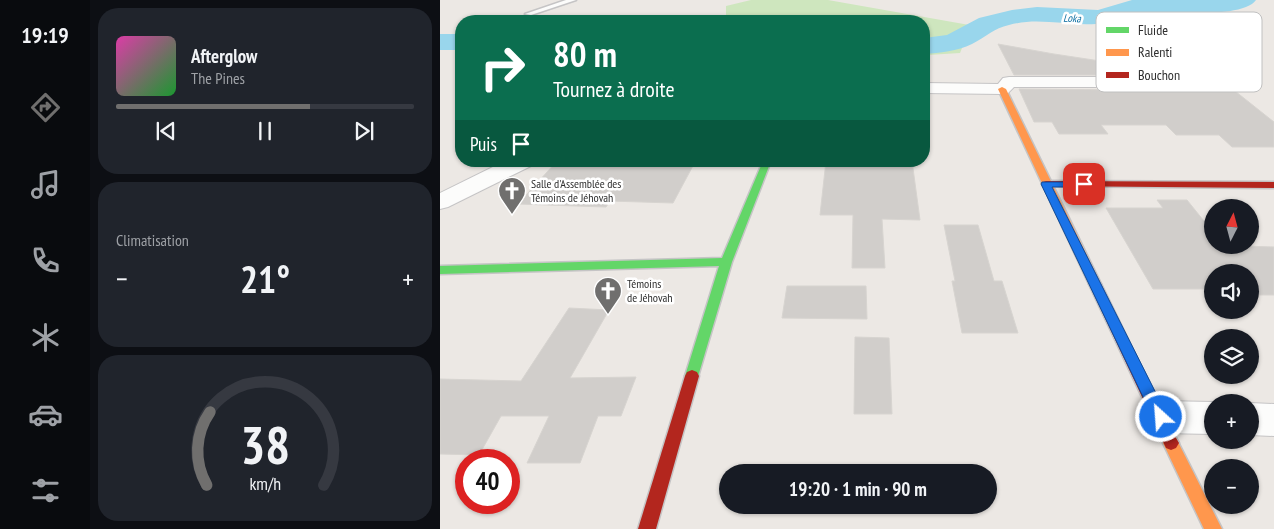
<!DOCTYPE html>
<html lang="fr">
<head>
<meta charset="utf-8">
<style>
	body { margin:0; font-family:"PT Sans Narrow",sans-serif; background:#20242c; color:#f1f3f6; height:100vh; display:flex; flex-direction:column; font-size:19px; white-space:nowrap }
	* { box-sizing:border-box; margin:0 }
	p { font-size:16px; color:#9ea1a6 }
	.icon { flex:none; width:28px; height:28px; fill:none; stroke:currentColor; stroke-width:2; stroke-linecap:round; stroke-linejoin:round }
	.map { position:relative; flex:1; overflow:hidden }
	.drawer { display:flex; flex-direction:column; gap:8px; padding:8px; background:#0d0f14; width:350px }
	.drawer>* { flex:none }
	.top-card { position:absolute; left:15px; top:15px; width:475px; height:152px; border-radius:20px; box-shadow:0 1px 4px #0004; background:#0b6e4f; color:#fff; overflow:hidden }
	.needle { width:32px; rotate:6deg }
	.tools { position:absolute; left:764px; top:199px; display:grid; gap:10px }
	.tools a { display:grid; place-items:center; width:55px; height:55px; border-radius:50%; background:#171b24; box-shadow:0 1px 4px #0004; font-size:25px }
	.speed { position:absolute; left:15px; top:449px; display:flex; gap:10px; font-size:25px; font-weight:700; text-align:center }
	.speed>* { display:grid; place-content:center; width:65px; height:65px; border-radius:50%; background:#171b24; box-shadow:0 1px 4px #0004; line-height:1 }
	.speed .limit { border:8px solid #d22; background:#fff; color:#111 }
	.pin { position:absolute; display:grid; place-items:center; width:42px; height:42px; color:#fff; margin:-21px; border-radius:10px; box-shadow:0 2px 8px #0006 }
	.me { position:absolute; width:55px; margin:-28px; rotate:334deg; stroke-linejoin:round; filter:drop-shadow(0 0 4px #0008) }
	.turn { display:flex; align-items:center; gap:18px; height:105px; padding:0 15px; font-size:22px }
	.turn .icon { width:65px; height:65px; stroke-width:2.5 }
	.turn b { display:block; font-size:35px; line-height:42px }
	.then { display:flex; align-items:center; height:48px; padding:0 15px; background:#0003; gap:10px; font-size:19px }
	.big { font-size:38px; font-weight:600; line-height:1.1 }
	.drawer .widget { flex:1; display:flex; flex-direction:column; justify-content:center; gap:8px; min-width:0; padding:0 18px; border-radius:20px; background:#20242c }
	.drawer .dial { align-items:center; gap:0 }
	.dial svg { height:130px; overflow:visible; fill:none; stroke:#363941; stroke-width:7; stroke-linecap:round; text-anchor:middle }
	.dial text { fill:#f1f3f6; stroke:none }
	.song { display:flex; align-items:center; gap:15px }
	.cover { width:60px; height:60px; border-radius:8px; background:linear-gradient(135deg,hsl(320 70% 55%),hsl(130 70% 35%)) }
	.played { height:5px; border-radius:2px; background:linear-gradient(90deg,#706f6e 65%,#363941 65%) }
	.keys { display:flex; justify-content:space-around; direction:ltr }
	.heat { display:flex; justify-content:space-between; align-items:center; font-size:28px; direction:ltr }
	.trip { position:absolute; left:279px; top:464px; width:278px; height:50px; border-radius:25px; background:#171b24; box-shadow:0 1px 4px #0004; font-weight:600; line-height:50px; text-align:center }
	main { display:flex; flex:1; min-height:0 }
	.menu { display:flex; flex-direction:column; width:90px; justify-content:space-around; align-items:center; background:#090b0e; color:#9ea1a6 }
	.menu .icon { width:35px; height:35px }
	.menu .active { color:#706f6e }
	.menu b { font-size:22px; color:#f1f3f6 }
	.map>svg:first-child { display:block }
</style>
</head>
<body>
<main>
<nav class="menu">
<b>19:19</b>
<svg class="icon active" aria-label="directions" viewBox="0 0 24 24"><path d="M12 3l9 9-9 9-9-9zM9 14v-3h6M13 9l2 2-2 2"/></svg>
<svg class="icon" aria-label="music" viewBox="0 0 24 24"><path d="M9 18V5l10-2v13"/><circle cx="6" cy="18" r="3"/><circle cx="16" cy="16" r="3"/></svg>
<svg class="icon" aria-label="phone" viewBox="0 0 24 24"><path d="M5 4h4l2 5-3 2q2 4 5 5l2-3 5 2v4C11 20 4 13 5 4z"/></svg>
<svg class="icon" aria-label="climate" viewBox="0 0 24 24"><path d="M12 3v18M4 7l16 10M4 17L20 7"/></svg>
<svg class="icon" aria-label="car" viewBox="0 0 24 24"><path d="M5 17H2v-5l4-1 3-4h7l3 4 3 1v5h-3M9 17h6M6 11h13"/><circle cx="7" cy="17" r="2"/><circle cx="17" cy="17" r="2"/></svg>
<svg class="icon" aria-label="filters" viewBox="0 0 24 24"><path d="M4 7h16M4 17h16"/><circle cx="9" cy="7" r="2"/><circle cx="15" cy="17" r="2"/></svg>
</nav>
<section class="drawer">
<div class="widget">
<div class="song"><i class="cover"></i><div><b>Afterglow</b><p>The Pines</p></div></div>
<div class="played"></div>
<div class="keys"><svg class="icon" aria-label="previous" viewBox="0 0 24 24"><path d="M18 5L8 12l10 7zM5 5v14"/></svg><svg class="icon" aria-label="pause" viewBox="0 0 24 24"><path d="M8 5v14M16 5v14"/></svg><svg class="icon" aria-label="next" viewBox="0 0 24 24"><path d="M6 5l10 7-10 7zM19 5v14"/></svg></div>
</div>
<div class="widget"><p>Climatisation</p>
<div class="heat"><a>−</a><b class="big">21°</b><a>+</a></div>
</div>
<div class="widget dial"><svg viewBox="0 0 100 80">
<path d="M14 69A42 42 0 1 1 86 69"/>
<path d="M14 69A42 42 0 0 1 16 24" stroke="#706f6e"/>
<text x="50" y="56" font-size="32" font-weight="700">38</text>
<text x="50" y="72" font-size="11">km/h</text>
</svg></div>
</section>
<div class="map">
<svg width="834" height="529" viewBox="0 0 834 529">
	<rect width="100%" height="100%" fill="#ece8e4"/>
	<path fill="#cee6be" d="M311,0h77l147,26 -21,15 8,7 -2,5 -32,2h-4v-34h-233h7l6,-5 22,-1v-9z"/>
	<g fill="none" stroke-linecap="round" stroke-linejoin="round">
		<g fill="#99d6ec" fill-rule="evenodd">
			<path d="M692,0h124c-12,18 -85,13 -108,13 -17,1 -33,10 -52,11 -29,2 -58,-7 -87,1 -15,3 -23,12 -37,19 -15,7 -32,9 -48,10v-16l23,-3 32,-17 33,-8 25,-3 61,3z"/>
			<rect x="0" y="34" width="21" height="16"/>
		</g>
	</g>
	<g fill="#d1cecb" stroke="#d7d4d0">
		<path d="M558,44l56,10 112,17 -7,4h-145z"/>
		<path d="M579,89l216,2 39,31v25h-42l-13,-12h-43l-10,-10h-65l7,9h-49l-7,-12h-18z"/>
		<path d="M117,161h101l37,1 -22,41 -63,-2 -4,6 -88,-3z"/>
		<path d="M386,161h86l8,59 -38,-1 3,49h-33l1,-53h-33z"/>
		<path d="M717,200h30l25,31v14l62,2v48h-24v-23h-38v17h-59l-47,-81h57z"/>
		<path d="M504,225h34l16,56h8l16,52h-56l-10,-52h3z"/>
		<path d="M347,286h79l1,33 -85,-1z"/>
		<path d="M129,308l40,2 -39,68 66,-1 -15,39h-23l-18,47h-53l22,-47h-48l-22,39 -39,-1v-75l81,2z"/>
		<path d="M415,337l34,1 3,76h-38z"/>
	</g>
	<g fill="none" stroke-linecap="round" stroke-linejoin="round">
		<defs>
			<path id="lane" d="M126,0h10l-45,15 -6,-1z"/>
			<g id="street">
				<path d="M569,77h196l6,1 2,4 -2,4 -6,1h-191l-6,6 -6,1 -78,-1v-10l74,1 5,-6z"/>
				<path d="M65,161h29l-3,5 -83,41 -8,2v-16z"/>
				<path d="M721,401l52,1 -1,32 -51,-1 -13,-5 -5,-11 5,-11z"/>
				<path d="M810,403l24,1v32l-24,-1z"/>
			</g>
			<path id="fast" d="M323,161h8l-39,101 -35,118 -5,2 -5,-2 -2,-4 34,-110 -279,8v-8l282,-8z"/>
			<g id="slow">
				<path d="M562,87l4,2 95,195 -2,3 -4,1 -6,-4 -91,-195z"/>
				<path d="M731,436l5,2 46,91h-18l-41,-86 3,-5z"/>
			</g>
			<g id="jam">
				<path d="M606,181l228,1v6l-231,-2v-4z"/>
				<path d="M655,280l6,4 75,154 3,5 -3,5 -5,2 -5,-2 -77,-164z"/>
				<path d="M252,370l5,2 2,4 -43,153h-18l47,-153 2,-4z"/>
			</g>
		</defs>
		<use href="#lane" stroke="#c5c4c5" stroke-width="3"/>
		<use href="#street" stroke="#c5c4c5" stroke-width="2"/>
		<use href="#fast" stroke="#c5c4c5" stroke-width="3"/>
		<use href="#slow" stroke="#c5c4c5" stroke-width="3"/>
		<use href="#jam" stroke="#c5c4c5" stroke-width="3"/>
		<use href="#lane" fill="#fcfcfb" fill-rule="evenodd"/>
		<use href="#street" fill="#fcfcfb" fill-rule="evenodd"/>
		<use href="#fast" fill="#63d668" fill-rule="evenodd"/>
		<use href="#slow" fill="#ff974d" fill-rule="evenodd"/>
		<use href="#jam" fill="#b3261e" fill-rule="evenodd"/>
	</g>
	<path fill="#1a73e8" stroke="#114b97" d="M602,182h42l4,2 -4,3h-32l114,226 2,4 -2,5 -5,2 -6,-2 -114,-238z"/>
	<defs>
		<symbol id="church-pin" viewBox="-11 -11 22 30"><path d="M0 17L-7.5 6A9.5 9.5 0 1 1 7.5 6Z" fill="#706f6e" stroke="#fff"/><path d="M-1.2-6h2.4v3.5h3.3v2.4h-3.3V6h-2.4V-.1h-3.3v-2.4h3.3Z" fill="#fff"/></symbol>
	</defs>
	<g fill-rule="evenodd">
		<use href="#church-pin" x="56" y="175" width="32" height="43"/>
		<use href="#church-pin" x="152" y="275" width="32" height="43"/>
	</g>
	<g text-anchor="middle" stroke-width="5" stroke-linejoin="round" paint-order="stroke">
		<g font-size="11" font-style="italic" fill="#0d6fa3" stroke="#fff">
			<text transform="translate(632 18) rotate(2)" y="4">Loka</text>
		</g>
		<g font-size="12" fill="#2e2e2e" stroke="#fff" text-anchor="start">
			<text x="91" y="188">Salle d'Assemblée des<tspan x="91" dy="14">Témoins de Jéhovah</tspan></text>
			<text x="187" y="288">Témoins<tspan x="187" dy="14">de Jéhovah</tspan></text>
		</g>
	</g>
	<rect x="656" y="12" width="166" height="80" rx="8" fill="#fff" stroke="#c0c0c0" stroke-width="1"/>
	<rect x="666" y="27" width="23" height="6" fill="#63d668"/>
	<rect x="666" y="49" width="23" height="7" fill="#ff974d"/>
	<rect x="666" y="72" width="23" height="6" fill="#b3261e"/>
	<g font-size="14" fill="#2e2e2e">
		<text x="698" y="35">Fluide</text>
		<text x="698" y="57">Ralenti</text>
		<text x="698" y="80">Bouchon</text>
	</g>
</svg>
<div class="tools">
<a><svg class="needle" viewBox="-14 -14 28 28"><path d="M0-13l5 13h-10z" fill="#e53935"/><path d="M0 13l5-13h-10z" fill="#9ea1a6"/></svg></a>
<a><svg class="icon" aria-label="sound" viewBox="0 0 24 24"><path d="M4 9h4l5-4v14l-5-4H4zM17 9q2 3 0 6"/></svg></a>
<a><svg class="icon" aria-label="layers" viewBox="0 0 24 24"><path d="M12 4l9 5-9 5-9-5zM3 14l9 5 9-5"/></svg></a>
<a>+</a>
<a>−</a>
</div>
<div class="speed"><div class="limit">40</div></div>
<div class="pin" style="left:644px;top:184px;background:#d93025"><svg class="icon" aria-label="arrive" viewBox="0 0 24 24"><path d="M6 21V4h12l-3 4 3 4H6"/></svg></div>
<svg class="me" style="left:721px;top:417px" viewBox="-20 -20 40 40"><circle r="17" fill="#1a73e8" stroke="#fff" stroke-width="3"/><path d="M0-11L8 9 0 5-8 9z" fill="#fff"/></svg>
<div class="trip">19:20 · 1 min · 90 m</div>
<div class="top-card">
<div class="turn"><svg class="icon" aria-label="right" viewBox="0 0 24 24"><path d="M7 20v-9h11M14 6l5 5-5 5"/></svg><div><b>80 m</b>Tournez à droite</div></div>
<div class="then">Puis<svg class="icon" aria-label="arrive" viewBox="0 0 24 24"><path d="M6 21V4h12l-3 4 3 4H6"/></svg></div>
</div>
</div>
</main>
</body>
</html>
